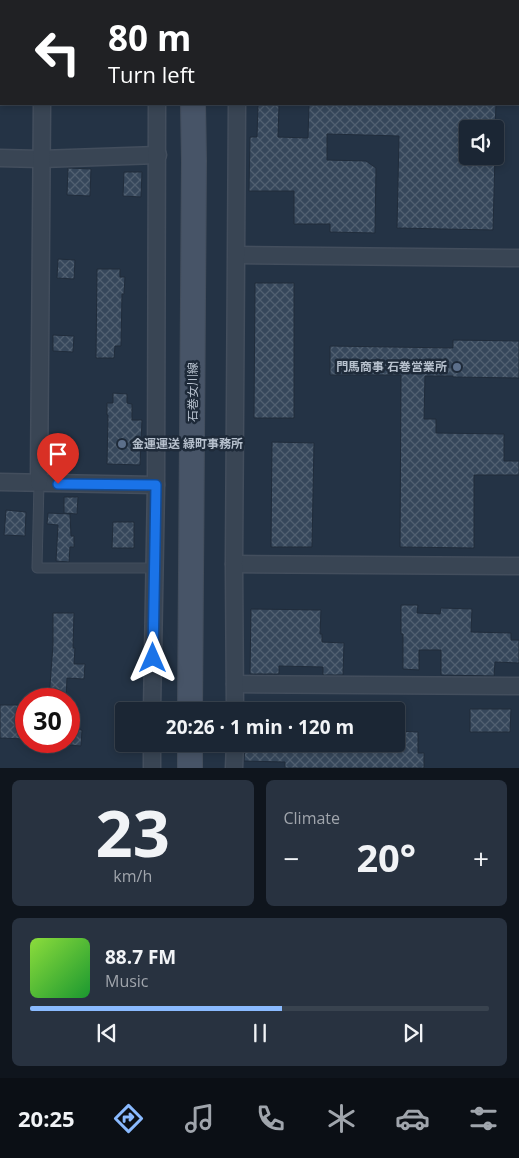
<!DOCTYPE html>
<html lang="en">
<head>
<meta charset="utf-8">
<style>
	body { margin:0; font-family:"Open Sans","Noto Sans JP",sans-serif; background:#283240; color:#f1f3f6; height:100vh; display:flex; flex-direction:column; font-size:19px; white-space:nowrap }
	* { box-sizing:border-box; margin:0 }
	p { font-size:16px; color:#a0a5ac }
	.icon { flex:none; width:28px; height:28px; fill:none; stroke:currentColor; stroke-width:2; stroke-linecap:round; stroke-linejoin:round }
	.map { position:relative; height:768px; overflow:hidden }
	.panel { display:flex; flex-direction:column; gap:12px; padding:12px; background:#0f151d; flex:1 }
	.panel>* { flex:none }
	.top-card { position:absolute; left:0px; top:0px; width:520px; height:105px; box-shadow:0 2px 8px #0003,0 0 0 1px #39434f; background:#202124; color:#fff; overflow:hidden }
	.controls { position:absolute; left:459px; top:120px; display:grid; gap:10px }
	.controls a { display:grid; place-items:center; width:45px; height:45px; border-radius:5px; background:#1b2634; box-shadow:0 2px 8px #0003,0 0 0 1px #39434f; font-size:25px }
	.speed { position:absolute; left:15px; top:688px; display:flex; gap:10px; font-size:25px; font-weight:700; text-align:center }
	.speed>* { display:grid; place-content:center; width:65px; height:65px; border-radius:50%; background:#1b2634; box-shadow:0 2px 8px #0003,0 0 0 1px #39434f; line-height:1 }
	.speed .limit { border:8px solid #d22; background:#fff; color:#111 }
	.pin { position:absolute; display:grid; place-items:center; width:42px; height:42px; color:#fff; margin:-51px -21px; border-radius:50% 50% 50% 0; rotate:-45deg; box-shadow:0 0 5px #0007 }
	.pin .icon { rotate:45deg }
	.me { position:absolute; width:55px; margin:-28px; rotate:0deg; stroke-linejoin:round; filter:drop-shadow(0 0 4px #0008) }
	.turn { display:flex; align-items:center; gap:18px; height:105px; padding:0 25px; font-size:22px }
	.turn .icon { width:65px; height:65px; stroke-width:2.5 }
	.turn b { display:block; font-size:35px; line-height:42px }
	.big { font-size:38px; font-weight:700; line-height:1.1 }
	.panel .widget { flex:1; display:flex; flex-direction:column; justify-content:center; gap:8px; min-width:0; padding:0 18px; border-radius:8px; background:#283240 }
	.panel .dial { align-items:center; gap:0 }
	.dial b { font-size:65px; line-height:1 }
	.song { display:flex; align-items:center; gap:15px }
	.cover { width:60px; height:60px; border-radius:8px; background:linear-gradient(135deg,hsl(90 70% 55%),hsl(130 70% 35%)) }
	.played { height:5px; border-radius:2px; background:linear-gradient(90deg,#8abaff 55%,#39434f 55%) }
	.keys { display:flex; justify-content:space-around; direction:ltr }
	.heat { display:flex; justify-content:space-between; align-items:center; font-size:28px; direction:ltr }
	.panel .tiles { flex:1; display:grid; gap:12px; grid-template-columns:1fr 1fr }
	.widget:last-child { grid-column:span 2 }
	.trip { position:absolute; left:115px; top:702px; width:290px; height:50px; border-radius:5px; background:#1b2634; box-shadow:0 2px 8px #0003,0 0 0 1px #39434f; font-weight:700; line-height:50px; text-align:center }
	.dock { display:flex; height:80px; justify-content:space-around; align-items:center; background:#0b0f15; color:#a0a5ac }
	.dock .icon { width:35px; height:35px }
	.dock .on { color:#8abaff }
	.dock b { font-size:22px; color:#f1f3f6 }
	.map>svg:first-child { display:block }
</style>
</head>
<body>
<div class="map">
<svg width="519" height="768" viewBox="0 0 519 768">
	<defs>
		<pattern id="building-cross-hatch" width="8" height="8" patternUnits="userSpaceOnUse" patternTransform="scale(1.25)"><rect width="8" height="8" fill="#36475b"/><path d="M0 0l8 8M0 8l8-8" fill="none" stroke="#516071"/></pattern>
	</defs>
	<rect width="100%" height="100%" fill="#243345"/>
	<g fill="url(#building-cross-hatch)" stroke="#202c3b">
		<path d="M309,104h187l-1,25h-27v27h27l-2,74 -96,-2 2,-92 -35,-1 -37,-1v26l39,1 10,7 -1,65 -45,-1v-8h-36v-33h-45l1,-54h7l1,-32h21l-1,32 30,1z"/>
		<path d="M68,168l23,1 -1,27 -23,-1z"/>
		<path d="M124,172h18l-1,25 -18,-1z"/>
		<path d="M58,259l17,1 -1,19 -17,-1z"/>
		<path d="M97,269h23v8h5l-1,17h-2l-1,52h-6l-1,12h-18z"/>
		<path d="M255,283h39v135h-40z"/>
		<path d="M53,335l21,1 -1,16 -20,-1z"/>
		<path d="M453,340l66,1v37l-66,-1v-1h-28l-1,43h12v14l68,1v27h15v14h-45v73l-74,-1 1,-172h-71v-29l123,2z"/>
		<path d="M113,393l14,1v9l5,1v16h10l-2,45 -33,-1 1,-49h-1v-12h6z"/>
		<path d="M272,442l42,1 -2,104h-41z"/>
		<path d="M64,497h14l-1,17 -13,-1z"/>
		<path d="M6,510l20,2 -1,24 -21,-1z"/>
		<path d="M48,513l22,1 1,22h3v11h-4l-1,15 -13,-1 2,-36 -11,-1z"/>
		<path d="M113,522h21v26h-22z"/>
		<path d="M401,605h17l-1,8 23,1 1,-6 31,1 -1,23 40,1v7h8v23l-24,-1 -1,14 -53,-1v-25h-22v20l-16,-1v-35h-2z"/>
		<path d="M251,609l70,1 -1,24h2v8l22,1 -1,32h-20v-8l-44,-1v8h-29z"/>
		<path d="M53,613h21l-1,35h2l-1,16h11l-1,15 -17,-1 -1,21h-17l4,-54z"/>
		<path d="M0,705h26v34l-26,-1z"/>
		<path d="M470,709h41l-1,23h-40z"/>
		<path d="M69,729l13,1 -1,16 -12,-1z"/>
		<path d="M396,731l22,1v21h6v15h-139v-6l-41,-1 1,-17h151z"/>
	</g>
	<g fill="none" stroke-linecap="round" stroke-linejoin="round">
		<defs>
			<path id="lane" d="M39,483l-2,85h117"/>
			<g id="street">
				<path d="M156,0v1"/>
				<path d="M235,0v1"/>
				<path d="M43,1v-1"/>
				<path d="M0,158l41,1 117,-4"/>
				<path d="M237,255l282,3"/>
				<path d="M0,482l156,3"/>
				<path d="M39,483l3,-379"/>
				<path d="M234,564l285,2"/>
				<path d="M235,684l284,2"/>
				<path d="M152,711l4,-226 1,-381"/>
				<path d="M235,711l-1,-147 3,-460"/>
				<path d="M152,768v-24"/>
				<path d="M234,768l1,-24"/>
			</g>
			<g id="secondary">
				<path d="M191,0v1"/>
				<path d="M190,711l4,-550 -1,-57"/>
				<path d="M190,768v-24"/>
			</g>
		</defs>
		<use href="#lane" stroke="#434e5d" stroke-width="11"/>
		<use href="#street" stroke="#434e5d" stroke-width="19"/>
		<use href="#secondary" stroke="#434e5d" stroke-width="26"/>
		<use href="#lane" stroke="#394554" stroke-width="9"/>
		<use href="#street" stroke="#394554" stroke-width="16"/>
		<use href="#secondary" stroke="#475467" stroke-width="24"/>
	</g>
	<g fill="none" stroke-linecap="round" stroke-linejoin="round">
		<defs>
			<path id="route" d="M58,484l98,1 -3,173"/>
		</defs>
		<use href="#route" stroke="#114b97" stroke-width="12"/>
		<use href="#route" stroke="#1a73e8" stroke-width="9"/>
	</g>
	<g fill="#5c6f8a" stroke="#1e2a39" stroke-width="2">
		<circle cx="457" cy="367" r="5"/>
		<circle cx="122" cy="444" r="5"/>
	</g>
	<g text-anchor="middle" stroke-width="5" stroke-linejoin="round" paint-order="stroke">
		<g font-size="12" font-weight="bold" fill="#b6c0cd" stroke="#1e2a39" text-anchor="end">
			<text x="447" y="371">門馬商事 石巻営業所</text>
			<text x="132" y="448" text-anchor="start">金運運送 緑町事務所</text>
		</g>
		<g font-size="12" fill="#b6c0cd" stroke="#1e2a39">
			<text transform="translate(193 392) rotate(-90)" y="4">石巻女川線</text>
		</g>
	</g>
</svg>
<div class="controls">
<a><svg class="icon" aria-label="sound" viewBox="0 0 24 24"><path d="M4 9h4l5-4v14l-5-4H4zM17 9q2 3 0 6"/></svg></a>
</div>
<div class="speed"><div class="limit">30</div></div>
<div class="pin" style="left:58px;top:484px;background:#d93025"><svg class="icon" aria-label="arrive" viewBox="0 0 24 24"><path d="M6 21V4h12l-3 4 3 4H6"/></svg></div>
<svg class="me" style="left:153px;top:658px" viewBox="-20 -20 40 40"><path d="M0-17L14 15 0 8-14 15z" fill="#1a73e8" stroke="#fff" stroke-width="4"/></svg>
<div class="trip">20:26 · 1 min · 120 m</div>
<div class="top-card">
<div class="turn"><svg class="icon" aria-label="left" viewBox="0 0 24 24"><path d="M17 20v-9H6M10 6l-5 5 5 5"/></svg><div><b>80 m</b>Turn left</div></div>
</div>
</div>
<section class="panel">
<div class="tiles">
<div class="widget dial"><b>23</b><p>km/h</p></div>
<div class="widget"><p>Climate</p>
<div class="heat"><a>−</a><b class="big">20°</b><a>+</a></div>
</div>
<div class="widget">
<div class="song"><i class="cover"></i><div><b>88.7 FM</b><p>Music</p></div></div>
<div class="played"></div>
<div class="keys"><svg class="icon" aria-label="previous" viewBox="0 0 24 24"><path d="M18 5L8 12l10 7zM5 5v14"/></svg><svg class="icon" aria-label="pause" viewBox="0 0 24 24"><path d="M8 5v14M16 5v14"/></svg><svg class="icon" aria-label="next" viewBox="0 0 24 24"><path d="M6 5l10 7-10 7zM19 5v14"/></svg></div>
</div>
</div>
</section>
<nav class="dock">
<b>20:25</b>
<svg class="icon on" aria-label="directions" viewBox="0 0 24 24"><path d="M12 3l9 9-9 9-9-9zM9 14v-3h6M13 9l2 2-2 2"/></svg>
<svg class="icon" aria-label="music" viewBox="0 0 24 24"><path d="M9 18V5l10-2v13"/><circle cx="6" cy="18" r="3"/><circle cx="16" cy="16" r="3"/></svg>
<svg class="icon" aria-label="phone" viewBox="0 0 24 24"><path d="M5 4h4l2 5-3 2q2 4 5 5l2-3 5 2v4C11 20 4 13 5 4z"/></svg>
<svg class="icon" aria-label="climate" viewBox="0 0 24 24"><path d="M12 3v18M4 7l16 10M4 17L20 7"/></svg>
<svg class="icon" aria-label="car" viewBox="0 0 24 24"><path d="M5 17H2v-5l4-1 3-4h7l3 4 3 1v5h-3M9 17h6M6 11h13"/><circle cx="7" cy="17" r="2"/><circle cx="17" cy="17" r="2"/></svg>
<svg class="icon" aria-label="filters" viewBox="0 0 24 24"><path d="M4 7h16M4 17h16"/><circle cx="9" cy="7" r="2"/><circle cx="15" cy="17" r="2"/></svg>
</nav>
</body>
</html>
